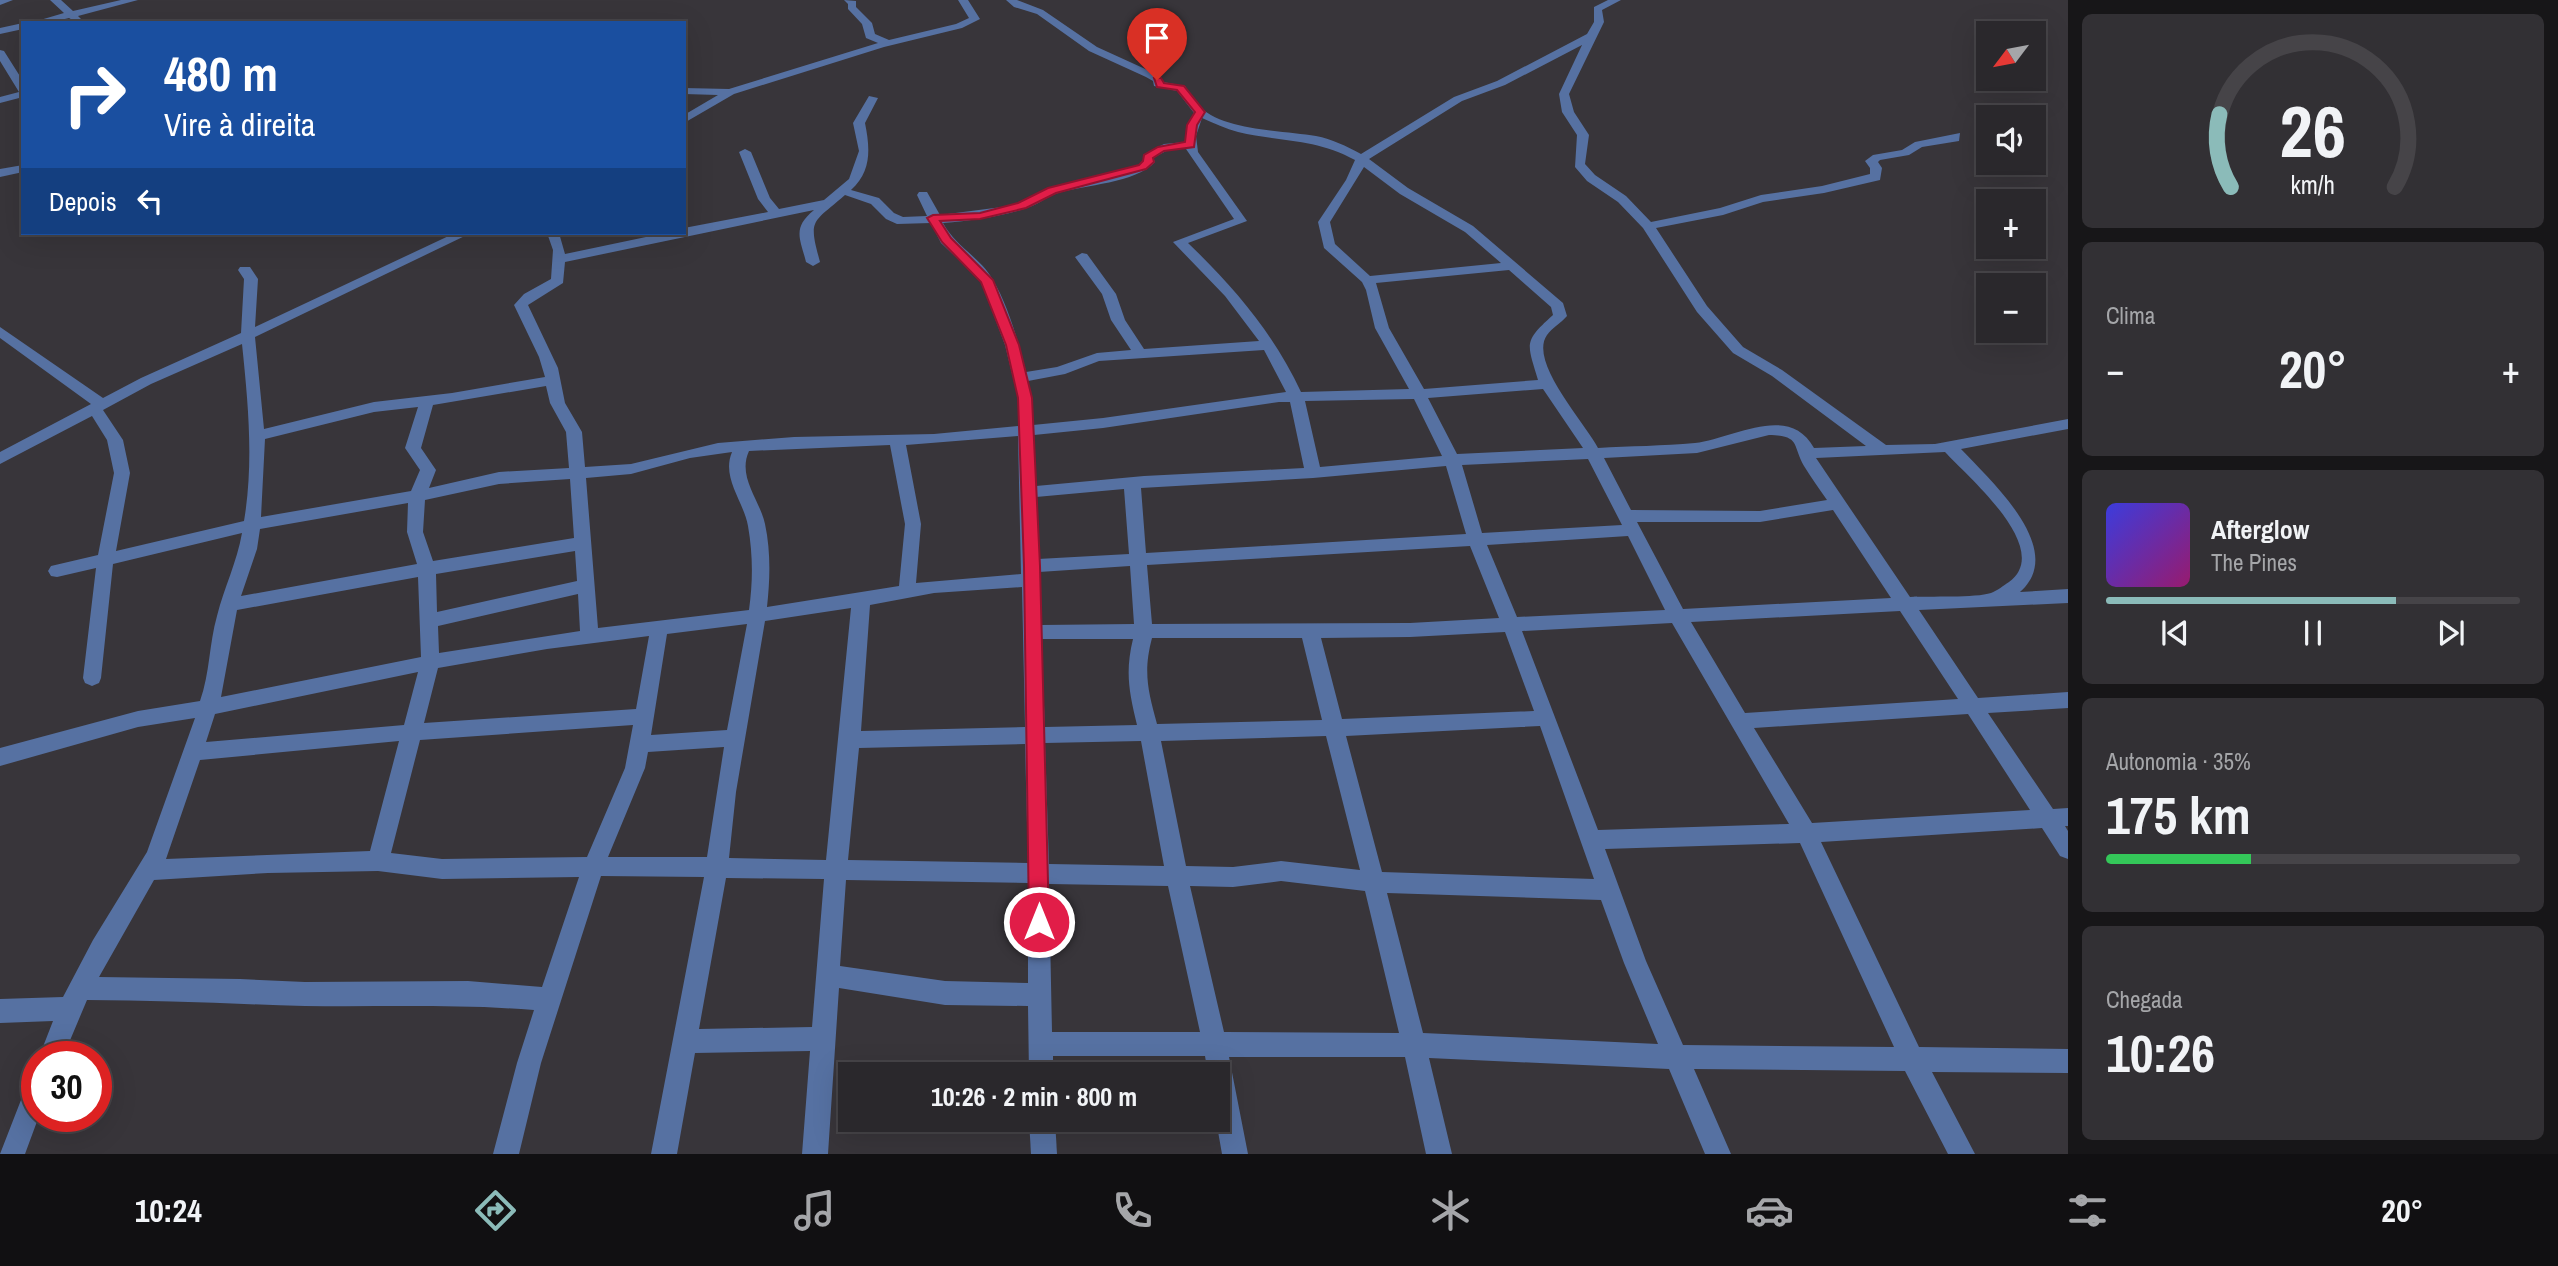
<!DOCTYPE html>
<html lang="pt">
<head>
<meta charset="utf-8">
<style>
	body { margin:0; font-family:"Archivo Narrow",sans-serif; background:#323034; color:#f1f3f6; height:100vh; display:flex; flex-direction:column; font-size:26px; white-space:nowrap }
	* { box-sizing:border-box; margin:0 }
	p { font-size:23px; color:#a5a6a9 }
	.icon { flex:none; width:38px; height:38px; fill:none; stroke:currentColor; stroke-width:2; stroke-linecap:round; stroke-linejoin:round }
	.map { position:relative; flex:1; overflow:hidden }
	.side { display:flex; flex-direction:column; gap:14px; padding:14px; background:#171618; width:490px }
	.side>* { flex:none }
	.hud { position:absolute; left:21px; top:21px; width:665px; height:214px; border-radius:0px; box-shadow:0 7px 28px #0002,0 0 0 2px #464448; background:#1a4fa0; color:#fff; overflow:hidden }
	.needle { width:46px; rotate:238deg }
	.tools { position:absolute; left:1976px; top:21px; display:grid; gap:14px }
	.tools a { display:grid; place-items:center; width:70px; height:70px; border-radius:0px; background:#2a282c; box-shadow:0 7px 28px #0002,0 0 0 2px #464448; font-size:35px }
	.speed { position:absolute; left:21px; top:1041px; display:flex; gap:14px; font-size:35px; font-weight:700; text-align:center }
	.speed>* { display:grid; place-content:center; width:91px; height:91px; border-radius:50%; background:#2a282c; box-shadow:0 7px 28px #0002,0 0 0 2px #464448; line-height:1 }
	.speed .limit { border:10px solid #d22; background:#fff; color:#111 }
	.pin { position:absolute; display:grid; place-items:center; width:60px; height:60px; color:#fff; margin:-72px -30px; border-radius:50% 50% 50% 0; rotate:-45deg; box-shadow:0 0 7px #0007 }
	.pin .icon { rotate:45deg }
	.me { position:absolute; width:77px; margin:-38px; rotate:0deg; stroke-linejoin:round; filter:drop-shadow(0 0 5px #0008) }
	.turn { display:flex; align-items:center; gap:24px; height:147px; padding:0 28px; font-size:32px }
	.turn .icon { width:91px; height:91px; stroke-width:2.5 }
	.turn b { display:block; font-size:49px; line-height:60px }
	.then { display:flex; align-items:center; height:66px; padding:0 28px; background:#0003; gap:14px; font-size:26px }
	.big { font-size:52px; font-weight:800; line-height:1.1 }
	.side .tile { flex:1; display:flex; flex-direction:column; justify-content:center; gap:10px; min-width:0; padding:0 24px; border-radius:10px; background:#323034 }
	.side .dial { align-items:center; gap:0 }
	.dial svg { height:182px; overflow:visible; fill:none; stroke:#464448; stroke-width:7; stroke-linecap:round; text-anchor:middle }
	.dial text { fill:#f1f3f6; stroke:none }
	.song { display:flex; align-items:center; gap:21px }
	.cover { width:84px; height:84px; border-radius:10px; background:linear-gradient(135deg,hsl(240 70% 55%),hsl(320 70% 35%)) }
	.played { height:7px; border-radius:4px; background:linear-gradient(90deg,#8bbbb9 70%,#464448 70%) }
	.keys { display:flex; justify-content:space-around; direction:ltr }
	.heat { display:flex; justify-content:space-between; align-items:center; font-size:38px; direction:ltr }
	.charge { height:10px; border-radius:5px; background:linear-gradient(90deg,#34c759 35%,#464448 0) }
	.trip { position:absolute; left:838px; top:1062px; width:392px; height:70px; border-radius:0px; background:#2a282c; box-shadow:0 7px 28px #0002,0 0 0 2px #464448; font-weight:800; line-height:70px; text-align:center }
	.tab-bar { display:flex; height:112px; justify-content:space-around; align-items:center; background:#111012; color:#a5a6a9 }
	.tab-bar .icon { width:49px; height:49px }
	.tab-bar .current { color:#8bbbb9 }
	.tab-bar b { font-size:32px; color:#f1f3f6 }
	main { display:flex; flex:1; min-height:0 }
	.map>svg:first-child { display:block }
</style>
</head>
<body>
<main>
<div class="map">
<svg width="2068" height="1154" viewBox="0 0 2068 1154">
	<rect width="100%" height="100%" fill="#38353a"/>
	<g fill="none" stroke-linecap="round" stroke-linejoin="round">
		<g fill="#5671a2" fill-rule="evenodd">
			<path d="M0,0h13l-13,5z"/>
			<path d="M50,0h11l12,11 48,-11h17l-60,16 4,4 -4,3 -9,-5 -21,5h-18l34,-10z"/>
			<path d="M844,0l12,1v6l16,16 3,11 14,6 67,-16 13,-6 -11,-18h10l12,19 -18,9 -78,19 -150,47 -50,29v-8l34,-20 -34,-1v-6l45,1 149,-46 -12,-5 -4,-14 -14,-15v-5z"/>
			<path d="M1006,0h11l26,10 54,37 57,26 9,9 22,4c4,6 7,13 12,18 23,27 85,26 119,32 16,3 30,10 45,18l93,-57 43,-16 90,-47 7,-12v-15l14,-7h13l-19,10 2,12 -35,72 5,18 15,23 -4,29 10,11 31,21 25,26 69,-14 41,-13 61,-9 48,-12v-6l-5,-7 8,-6 29,-5 13,-8 45,-9 -1,8 -37,6 -13,8 -29,5 -2,2 4,6 -2,12 -56,13 -61,9 -40,13 -67,13 51,78 36,41 39,23 104,75 49,-1 133,-25v10l-107,20c30,32 107,101 59,143l48,-3v14l-149,7 59,88 90,-6v16l-80,5 65,96 15,-1v18h-3l3,5v28l-8,-3 -18,-28 -221,14 98,205 149,2v24l-136,-1 43,82h-27l-43,-83 -211,-2 37,85h-26l-36,-85 -240,-11 23,96h-26l-21,-97h-176l19,97h-26l-6,-34 2,-46h-10l-3,-18h-152v18h-24l-1,-68 -83,-1 -106,-17 -11,166h-26l8,-103 -115,2 -18,101h-26l53,-277 -103,-1 -60,187 -22,91h-26l24,-91 17,-53c-76,-6 -152,-3 -229,-4 -72,-2 -145,-6 -218,-6l-24,57h-24l14,-36 -53,2v-24l63,-2 30,-57 54,-88 48,-134 -57,9 -138,39v-18l138,-37 62,-10c10,-28 9,-57 17,-85 7,-28 20,-54 25,-83l-129,31 -12,114 -2,5 -7,3 -7,-3 -2,-5 13,-110 -39,9 -6,-1 -3,-5 3,-5 47,-11 16,-82 -7,-33 -15,-24 -92,48v-12l91,-48 -91,-66v-11l103,71 38,-20 100,-45 3,-54 -6,-9 2,-3h10l8,12 -3,48 200,-94h16l-216,104 9,92 110,-27 78,-9 93,-16 -6,-20 -25,-52 10,-11 27,-15 2,-29 -6,-17h12l6,21 100,-21h19v-5l84,-16 -10,-13 -19,-47 6,-3 6,3 19,46 9,11 45,-9 25,-21 10,-28 -6,-28 16,-27 9,2 -13,25c5,25 7,48 -14,67l28,8 15,15 9,4 24,-1 -10,-21 2,-3h8l13,23 62,-8 16,-4 30,-15 91,-23 4,-4v-6l21,-11 21,-2 2,-16 7,-13 -17,-22 -23,-5 -1,-5 -7,-4 -57,-26 -52,-37 -23,-7zM1582,45l-23,49 3,18 15,23 -2,32 12,14 31,21 25,26 54,84 36,41 39,23 94,70 -52,2c-25,-46 -82,-9 -119,-5 -32,3 -65,3 -97,5 -12,-24 -70,-86 -51,-113 5,-7 14,-12 20,-19l-4,-13 -90,-77 -65,-38 -39,-29 93,-58 43,-16zM1202,118c12,5 24,11 36,14 42,10 77,6 117,28l-9,20 -28,42 6,26 38,34 4,8 9,38 34,61 -108,3c-27,-58 -67,-105 -113,-149l59,-22 -49,-69 -2,-16zM1170,149h16l48,70 -61,23 52,54 34,45 -115,8 -19,-29 -9,-26 -29,-40 -5,-1 -7,4 27,37 9,26 20,30 -34,3 -40,14 -31,5c-7,-28 -18,-67 -33,-92 -12,-22 -37,-33 -50,-57 27,-2 55,-6 81,-14 12,-3 22,-12 34,-16 26,-8 78,-10 97,-31l-2,-4zM1364,167l36,27 65,38 36,31 -131,13 -35,-32 -5,-22zM845,195l26,9 15,15 11,5 34,-1 10,20 40,38 24,64 13,53v28l-84,8 -140,3 -76,6 -87,21 -46,3 -3,-35 -17,-29 -7,-35 -30,-63 35,-22 2,-21 249,-52c-22,18 -14,28 -8,52l7,4 7,-4c-12,-44 -8,-38 25,-67zM1509,270l42,37 2,8c-30,27 -26,28 -15,65l-114,9 -35,-61 -13,-45zM242,344c6,58 12,118 2,177l-128,30 14,-78 -7,-33 -20,-30 48,-26zM1264,350l22,42 -183,26 -70,7 -1,-27 -4,-17 37,-7 34,-13zM546,386l4,17 16,29 3,36 -70,4 -70,16 7,-18 -15,-22 12,-43zM1543,389l40,59 -126,6 -29,-56zM1414,399l28,57 -122,11 -15,-66zM1279,402h11l14,66 -160,8 -108,10 -2,-51 69,-7zM418,407l-13,41 15,22 -9,21 -150,26 4,-78 109,-27zM1769,435c32,1 23,10 35,31 7,11 15,23 23,34l-67,11 -129,-1 -27,-52 93,-5zM1018,436l3,138 -105,9 5,-59 -15,-79zM890,445l15,79 -6,62 -132,21c3,-27 4,-55 -2,-83 -5,-24 -28,-47 -16,-73zM732,452c-11,26 12,50 16,74 5,29 5,55 1,84l-151,18 -12,-150 45,-4 59,-16zM1945,452c23,25 109,97 64,130 -5,3 -12,9 -18,11 -15,5 -62,3 -81,4l-94,-139zM1588,459l34,66 -140,8 -20,-68zM1446,466l20,68 -320,19 -5,-65 172,-10zM570,479l4,59 -141,23 -10,-29 2,-32 74,-16zM1124,489l5,65 -91,5 -2,-62zM408,503l-1,29 10,32 -176,32 16,-47 3,-20zM1833,510l58,88 -208,11 -46,-87h123zM1628,536l37,74 -148,7 -30,-72zM1470,546l29,72 -89,5 -258,1 -5,-59zM575,551l2,30 -140,31 -1,-38zM1130,566l4,58 -93,1 -2,-53zM418,577l3,80 -200,40 16,-87zM1022,587l3,140 -164,4 9,-126 64,-12zM578,594l2,37 -141,22 -1,-27zM851,608l-25,252 -97,-2 7,-66 29,-171zM1900,611l58,88 -213,14 -54,-91zM1672,623l117,201 -191,6 -76,-199zM747,624l-20,106 -76,5 16,-101zM1505,632l29,79 -192,8 -21,-81 89,-1zM649,636l-13,73 -212,14 14,-55 109,-19zM1152,638h150l20,82 -165,4c-9,-33 -14,-52 -5,-86zM1041,639h92c-8,33 -4,53 4,86l-92,2zM418,672l-14,53 -198,17 9,-28zM1968,714l62,96 -218,13 -58,-95zM633,725l-8,43 -38,89 -145,2 -51,-6 29,-113zM1540,726l54,153 -212,-7 -36,-136zM1326,736l34,134 -79,-9 -48,6 -47,-1 -25,-125zM399,741l-29,110 -204,8 34,-99zM1141,741l23,125 -115,-2 -4,-121zM1025,744l3,119 -180,-3 11,-112zM724,747l-17,110h-99l37,-89 3,-16zM1800,843l94,204 -211,-2 -37,-84 -41,-112zM378,871l64,8 137,-2 -37,110 -74,-6 -163,1 -65,-3 -141,-2 55,-97 114,-7zM726,878l98,1 -12,148 -113,2zM846,880l182,3v100l-83,-2 -105,-15zM1281,881l84,10 34,142 -175,-1 -34,-146 43,1zM1049,884l119,2 32,146h-148zM1387,893l214,7 23,63 34,81 -235,-11z"/>
			<path d="M23,23v6l-23,5v-6z"/>
			<path d="M0,50l4,1 19,30v16l-23,6v-6l19,-5 -19,-31z"/>
			<path d="M23,165v7l-23,5v-8z"/>
			<path d="M37,1079v37h2l-14,38h-25l28,-72z"/>
			<path d="M1029,1120h26l2,34h-26z"/>
		</g>
	</g>
	<path fill="#e11d48" stroke="#92132f" stroke-width="2" d="M1154,78h7l3,5 20,3 21,26 -8,13 -3,22 -30,4 -11,7 1,4 -8,7 -90,24 -30,15 -46,11 -40,2 11,17 42,42 26,65 13,53 8,168 9,356 -3,7 -7,2 -7,-2 -3,-7 -5,-356 -6,-168 -12,-53 -25,-63 -39,-40 -15,-24 6,-3 47,-2 38,-10 30,-15 91,-23 4,-4 1,-6 14,-8 27,-5 2,-17 8,-13 -18,-22 -20,-3z"/>
</svg>
<div class="tools">
<a><svg class="needle" viewBox="-14 -14 28 28"><path d="M0-13l5 13h-10z" fill="#e53935"/><path d="M0 13l5-13h-10z" fill="#a5a6a9"/></svg></a>
<a><svg class="icon" aria-label="sound" viewBox="0 0 24 24"><path d="M4 9h4l5-4v14l-5-4H4zM17 9q2 3 0 6"/></svg></a>
<a>+</a>
<a>−</a>
</div>
<div class="speed"><div class="limit">30</div></div>
<div class="pin" style="left:1157px;top:80px;background:#d93025"><svg class="icon" aria-label="arrive" viewBox="0 0 24 24"><path d="M6 21V4h12l-3 4 3 4H6"/></svg></div>
<svg class="me" style="left:1039px;top:922px" viewBox="-20 -20 40 40"><circle r="17" fill="#e11d48" stroke="#fff" stroke-width="3"/><path d="M0-11L8 9 0 5-8 9z" fill="#fff"/></svg>
<div class="trip">10:26 · 2 min · 800 m</div>
<div class="hud">
<div class="turn"><svg class="icon" aria-label="right" viewBox="0 0 24 24"><path d="M7 20v-9h11M14 6l5 5-5 5"/></svg><div><b>480 m</b>Vire à direita</div></div>
<div class="then">Depois<svg class="icon" aria-label="left" viewBox="0 0 24 24"><path d="M17 20v-9H6M10 6l-5 5 5 5"/></svg></div>
</div>
</div>
<section class="side">
<div class="tile dial"><svg viewBox="0 0 100 80">
<path d="M14 69A42 42 0 1 1 86 69"/>
<path d="M14 69A42 42 0 0 1 9 37" stroke="#8bbbb9"/>
<text x="50" y="56" font-size="32" font-weight="700">26</text>
<text x="50" y="72" font-size="11">km/h</text>
</svg></div>
<div class="tile"><p>Clima</p>
<div class="heat"><a>−</a><b class="big">20°</b><a>+</a></div>
</div>
<div class="tile">
<div class="song"><i class="cover"></i><div><b>Afterglow</b><p>The Pines</p></div></div>
<div class="played"></div>
<div class="keys"><svg class="icon" aria-label="previous" viewBox="0 0 24 24"><path d="M18 5L8 12l10 7zM5 5v14"/></svg><svg class="icon" aria-label="pause" viewBox="0 0 24 24"><path d="M8 5v14M16 5v14"/></svg><svg class="icon" aria-label="next" viewBox="0 0 24 24"><path d="M6 5l10 7-10 7zM19 5v14"/></svg></div>
</div>
<div class="tile"><p>Autonomia · 35%</p><b class="big">175 km</b><div class="charge"></div></div>
<div class="tile"><p>Chegada</p><b class="big">10:26</b></div>
</section>
</main>
<nav class="tab-bar">
<b>10:24</b>
<svg class="icon current" aria-label="directions" viewBox="0 0 24 24"><path d="M12 3l9 9-9 9-9-9zM9 14v-3h6M13 9l2 2-2 2"/></svg>
<svg class="icon" aria-label="music" viewBox="0 0 24 24"><path d="M9 18V5l10-2v13"/><circle cx="6" cy="18" r="3"/><circle cx="16" cy="16" r="3"/></svg>
<svg class="icon" aria-label="phone" viewBox="0 0 24 24"><path d="M5 4h4l2 5-3 2q2 4 5 5l2-3 5 2v4C11 20 4 13 5 4z"/></svg>
<svg class="icon" aria-label="climate" viewBox="0 0 24 24"><path d="M12 3v18M4 7l16 10M4 17L20 7"/></svg>
<svg class="icon" aria-label="car" viewBox="0 0 24 24"><path d="M5 17H2v-5l4-1 3-4h7l3 4 3 1v5h-3M9 17h6M6 11h13"/><circle cx="7" cy="17" r="2"/><circle cx="17" cy="17" r="2"/></svg>
<svg class="icon" aria-label="filters" viewBox="0 0 24 24"><path d="M4 7h16M4 17h16"/><circle cx="9" cy="7" r="2"/><circle cx="15" cy="17" r="2"/></svg>
<b>20°</b>
</nav>
</body>
</html>
